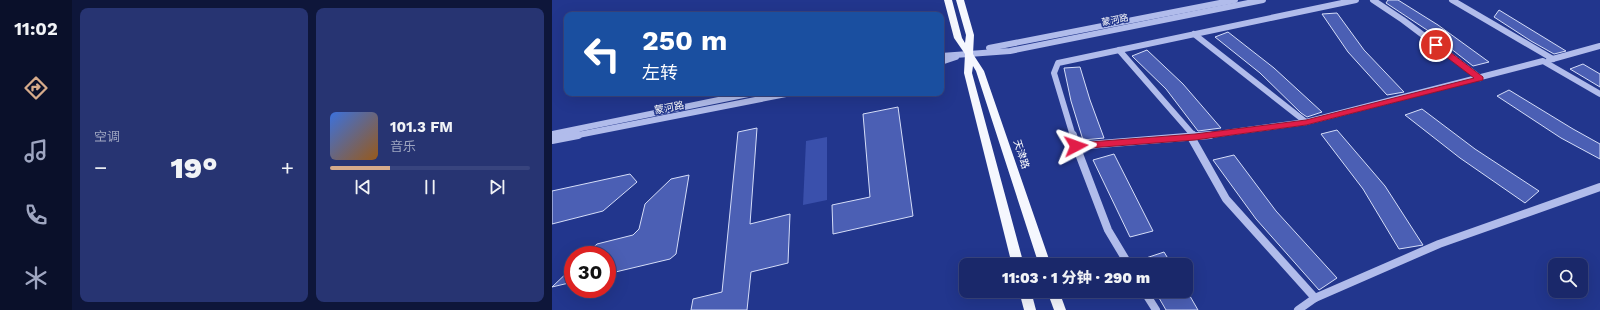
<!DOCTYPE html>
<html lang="zh">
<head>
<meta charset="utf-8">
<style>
	body { margin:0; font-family:"Work Sans","Noto Sans SC",sans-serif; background:#273472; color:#f1f3f6; height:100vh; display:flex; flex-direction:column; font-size:15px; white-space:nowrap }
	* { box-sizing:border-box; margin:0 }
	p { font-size:13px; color:#9fa6c1 }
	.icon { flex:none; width:22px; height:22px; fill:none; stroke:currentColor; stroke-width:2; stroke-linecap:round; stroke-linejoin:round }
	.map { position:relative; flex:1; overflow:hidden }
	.side { display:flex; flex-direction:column; gap:8px; padding:8px; background:#0e163a; width:480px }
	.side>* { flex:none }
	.hud { position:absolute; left:12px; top:12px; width:380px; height:84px; border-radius:8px; box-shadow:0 4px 16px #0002,0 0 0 1px #38447e; background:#1a4fa0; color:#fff; overflow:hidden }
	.buttons { position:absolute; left:996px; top:258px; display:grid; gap:8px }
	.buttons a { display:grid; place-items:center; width:40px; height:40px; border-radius:8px; background:#1a286a; box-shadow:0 4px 16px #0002,0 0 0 1px #38447e; font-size:20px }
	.speed { position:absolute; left:12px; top:246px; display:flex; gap:8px; font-size:20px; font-weight:700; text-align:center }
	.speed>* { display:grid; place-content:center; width:52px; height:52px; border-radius:50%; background:#1a286a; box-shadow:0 4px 16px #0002,0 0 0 1px #38447e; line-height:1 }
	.speed .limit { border:6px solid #d22; background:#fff; color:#111 }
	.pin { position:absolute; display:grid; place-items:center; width:34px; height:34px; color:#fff; margin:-17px; border:2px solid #fff; border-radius:50%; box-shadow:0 1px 4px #0007 }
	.me { position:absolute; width:44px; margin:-22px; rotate:86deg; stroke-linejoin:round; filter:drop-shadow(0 0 3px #0008) }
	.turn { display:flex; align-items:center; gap:14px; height:84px; padding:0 12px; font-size:18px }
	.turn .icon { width:52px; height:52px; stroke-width:2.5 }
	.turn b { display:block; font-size:28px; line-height:34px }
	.big { font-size:30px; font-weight:800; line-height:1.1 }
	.side .widget { flex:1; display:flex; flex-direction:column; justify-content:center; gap:6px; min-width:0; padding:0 14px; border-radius:8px; background:#273472 }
	.song { display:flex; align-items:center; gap:12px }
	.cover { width:48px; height:48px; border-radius:6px; background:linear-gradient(135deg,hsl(220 70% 55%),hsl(30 70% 35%)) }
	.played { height:4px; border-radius:2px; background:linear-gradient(90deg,#d6ab8b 30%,#38447e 30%) }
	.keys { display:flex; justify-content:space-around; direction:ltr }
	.heat { display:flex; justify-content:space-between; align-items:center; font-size:22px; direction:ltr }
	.side .tiles { flex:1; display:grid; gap:8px; grid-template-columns:repeat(2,1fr) }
	.trip { position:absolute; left:407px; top:258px; width:234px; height:40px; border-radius:8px; background:#1a286a; box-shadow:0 4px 16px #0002,0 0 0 1px #38447e; font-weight:800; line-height:40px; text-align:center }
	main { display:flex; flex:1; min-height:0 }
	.tabs { display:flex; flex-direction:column; width:72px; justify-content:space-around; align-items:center; background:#0a102a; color:#9fa6c1 }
	.tabs .icon { width:28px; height:28px }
	.tabs .selected { color:#d6ab8b }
	.tabs b { font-size:18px; color:#f1f3f6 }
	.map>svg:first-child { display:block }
</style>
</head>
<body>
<main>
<nav class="tabs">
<b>11:02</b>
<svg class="icon selected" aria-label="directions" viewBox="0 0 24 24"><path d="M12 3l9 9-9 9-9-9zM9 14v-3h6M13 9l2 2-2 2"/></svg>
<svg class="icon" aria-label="music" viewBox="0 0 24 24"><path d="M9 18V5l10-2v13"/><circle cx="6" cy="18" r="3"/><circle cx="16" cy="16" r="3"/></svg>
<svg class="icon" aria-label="phone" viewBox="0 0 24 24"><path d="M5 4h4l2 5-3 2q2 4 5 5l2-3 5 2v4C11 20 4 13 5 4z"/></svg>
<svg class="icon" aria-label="climate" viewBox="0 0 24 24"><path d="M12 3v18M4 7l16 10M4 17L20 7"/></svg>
</nav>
<section class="side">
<div class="tiles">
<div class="widget"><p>空调</p>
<div class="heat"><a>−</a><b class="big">19°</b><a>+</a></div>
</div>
<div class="widget">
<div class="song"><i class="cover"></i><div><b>101.3 FM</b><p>音乐</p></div></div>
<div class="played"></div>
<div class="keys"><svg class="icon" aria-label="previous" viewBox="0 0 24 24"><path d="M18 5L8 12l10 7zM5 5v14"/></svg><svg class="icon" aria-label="pause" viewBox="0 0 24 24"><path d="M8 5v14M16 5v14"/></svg><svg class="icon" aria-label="next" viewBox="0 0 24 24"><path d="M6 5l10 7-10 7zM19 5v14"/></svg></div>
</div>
</div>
</section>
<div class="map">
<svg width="1048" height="310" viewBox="0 0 1048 310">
	<rect width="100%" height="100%" fill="#22368d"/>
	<path fill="#3a50ac" d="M275,137v63l-24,5 3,-64z"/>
	<g fill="#4b5fb4" stroke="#d5ddf8">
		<path d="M836,0h10l40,25 51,37 -16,4 -46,-36 -41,-27z"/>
		<path d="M947,10l67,41 -12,3 -23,-13 -37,-24z"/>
		<path d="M785,13l27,37 40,42 -17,3 -39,-43 -26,-38z"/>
		<path d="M676,32l46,36 48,44 -15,5 -6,-4 -41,-40 -45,-36z"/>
		<path d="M595,50l36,34 38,44 -23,3 -32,-42 -34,-33z"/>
		<path d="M1031,64l17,10v13l-30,-18z"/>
		<path d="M528,67l10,33 14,38 -21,2 -12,-39 -7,-33z"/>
		<path d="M957,90l64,39 27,15v15l-39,-21 -64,-42z"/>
		<path d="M346,107l15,109 -80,18 -1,-29 38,-8 -7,-83z"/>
		<path d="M870,109l53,40 64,42 -14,12 -65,-45 -55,-43z"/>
		<path d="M205,128l-7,96 40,-10 -2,49 -37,9 -4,38h-56l2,-11 29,-7 16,-160z"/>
		<path d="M785,130l48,56 38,59 -24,4 -36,-60 -42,-55z"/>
		<path d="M562,154l39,77 -23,6 -37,-77z"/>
		<path d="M682,155l42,56 61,67 -18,12 -63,-71 -43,-59z"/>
		<path d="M78,174l7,8 -34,29 -51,13v-33z"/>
		<path d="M137,175l-13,79 -6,5 -63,15v-19h-22l12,-11 36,-9 6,-6 6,-25 26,-25z"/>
		<path d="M612,252l8,13h-38v-3z"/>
		<path d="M21,267v15l-21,5z"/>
		<path d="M603,291h32l11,19h-32z"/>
	</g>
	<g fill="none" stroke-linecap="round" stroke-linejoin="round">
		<g stroke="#b1bceb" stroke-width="6">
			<path d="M821,0l30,20 77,58"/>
			<path d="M900,0l101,59"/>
			<path d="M642,34l112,88"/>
			<path d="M437,48l246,-48"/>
			<path d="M567,50l75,86"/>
			<path d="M389,56l69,-5 253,-51"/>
			<path d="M997,60l51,-14"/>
			<path d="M389,62l15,-5"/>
			<path d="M0,134l201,-41"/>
			<path d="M21,136l218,-43"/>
			<path d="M521,136l-19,-63 4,-10 298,-63"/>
			<path d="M651,136l103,-14 237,-61 57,33"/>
		</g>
		<g stroke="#b1bceb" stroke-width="8">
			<path d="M521,135l3,11"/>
			<path d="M641,135l2,2"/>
			<path d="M639,137l35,62 89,99"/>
			<path d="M0,140l26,-5"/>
			<path d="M577,265l-21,-35 -32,-84 134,-11"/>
			<path d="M592,291l12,19"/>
			<path d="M746,310l17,-12 124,-54 161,-57"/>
		</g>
		<g fill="#f5f7fe" fill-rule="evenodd">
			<path d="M392,0h8l10,38 3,5 1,-8 -10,-35h8l10,35 -1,19 11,17 67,194h-12l-63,-194 -3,-5 -1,7 52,192h-12l-48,-192 1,-19 -11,-16z"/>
			<path d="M467,291h12l5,19h-12z"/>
			<path d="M495,291h12l7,19h-12z"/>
		</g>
	</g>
	<path fill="#e11d48" stroke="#92132f" d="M881,43h5l45,34v3l-177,45 -111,15 -119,9 -5,-3 5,-3 119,-9 111,-14 168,-42 -41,-31z"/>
	<g text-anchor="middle" stroke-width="3" stroke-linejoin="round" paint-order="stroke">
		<g font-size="9" fill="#fff" stroke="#22368d">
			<text transform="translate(563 20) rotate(-11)" y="3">蒙河路</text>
		</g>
		<g font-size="10" fill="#fff" stroke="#22368d">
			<text transform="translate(117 107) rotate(-11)" y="4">蒙河路</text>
			<text transform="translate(470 154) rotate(72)" y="4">天津路</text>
		</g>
	</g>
</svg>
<div class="buttons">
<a><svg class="icon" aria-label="search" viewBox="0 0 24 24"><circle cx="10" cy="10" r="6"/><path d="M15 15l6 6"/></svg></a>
</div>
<div class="speed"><div class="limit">30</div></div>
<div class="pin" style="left:884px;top:45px;background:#d93025"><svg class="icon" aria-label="arrive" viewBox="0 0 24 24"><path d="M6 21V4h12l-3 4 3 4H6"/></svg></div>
<svg class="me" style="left:524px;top:146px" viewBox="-20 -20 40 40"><path d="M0-17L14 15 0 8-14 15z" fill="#e11d48" stroke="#fff" stroke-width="4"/></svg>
<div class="trip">11:03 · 1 分钟 · 290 m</div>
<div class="hud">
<div class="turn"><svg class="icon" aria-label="left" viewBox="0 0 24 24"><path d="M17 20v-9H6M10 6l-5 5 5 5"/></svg><div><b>250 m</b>左转</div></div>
</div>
</div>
</main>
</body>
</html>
